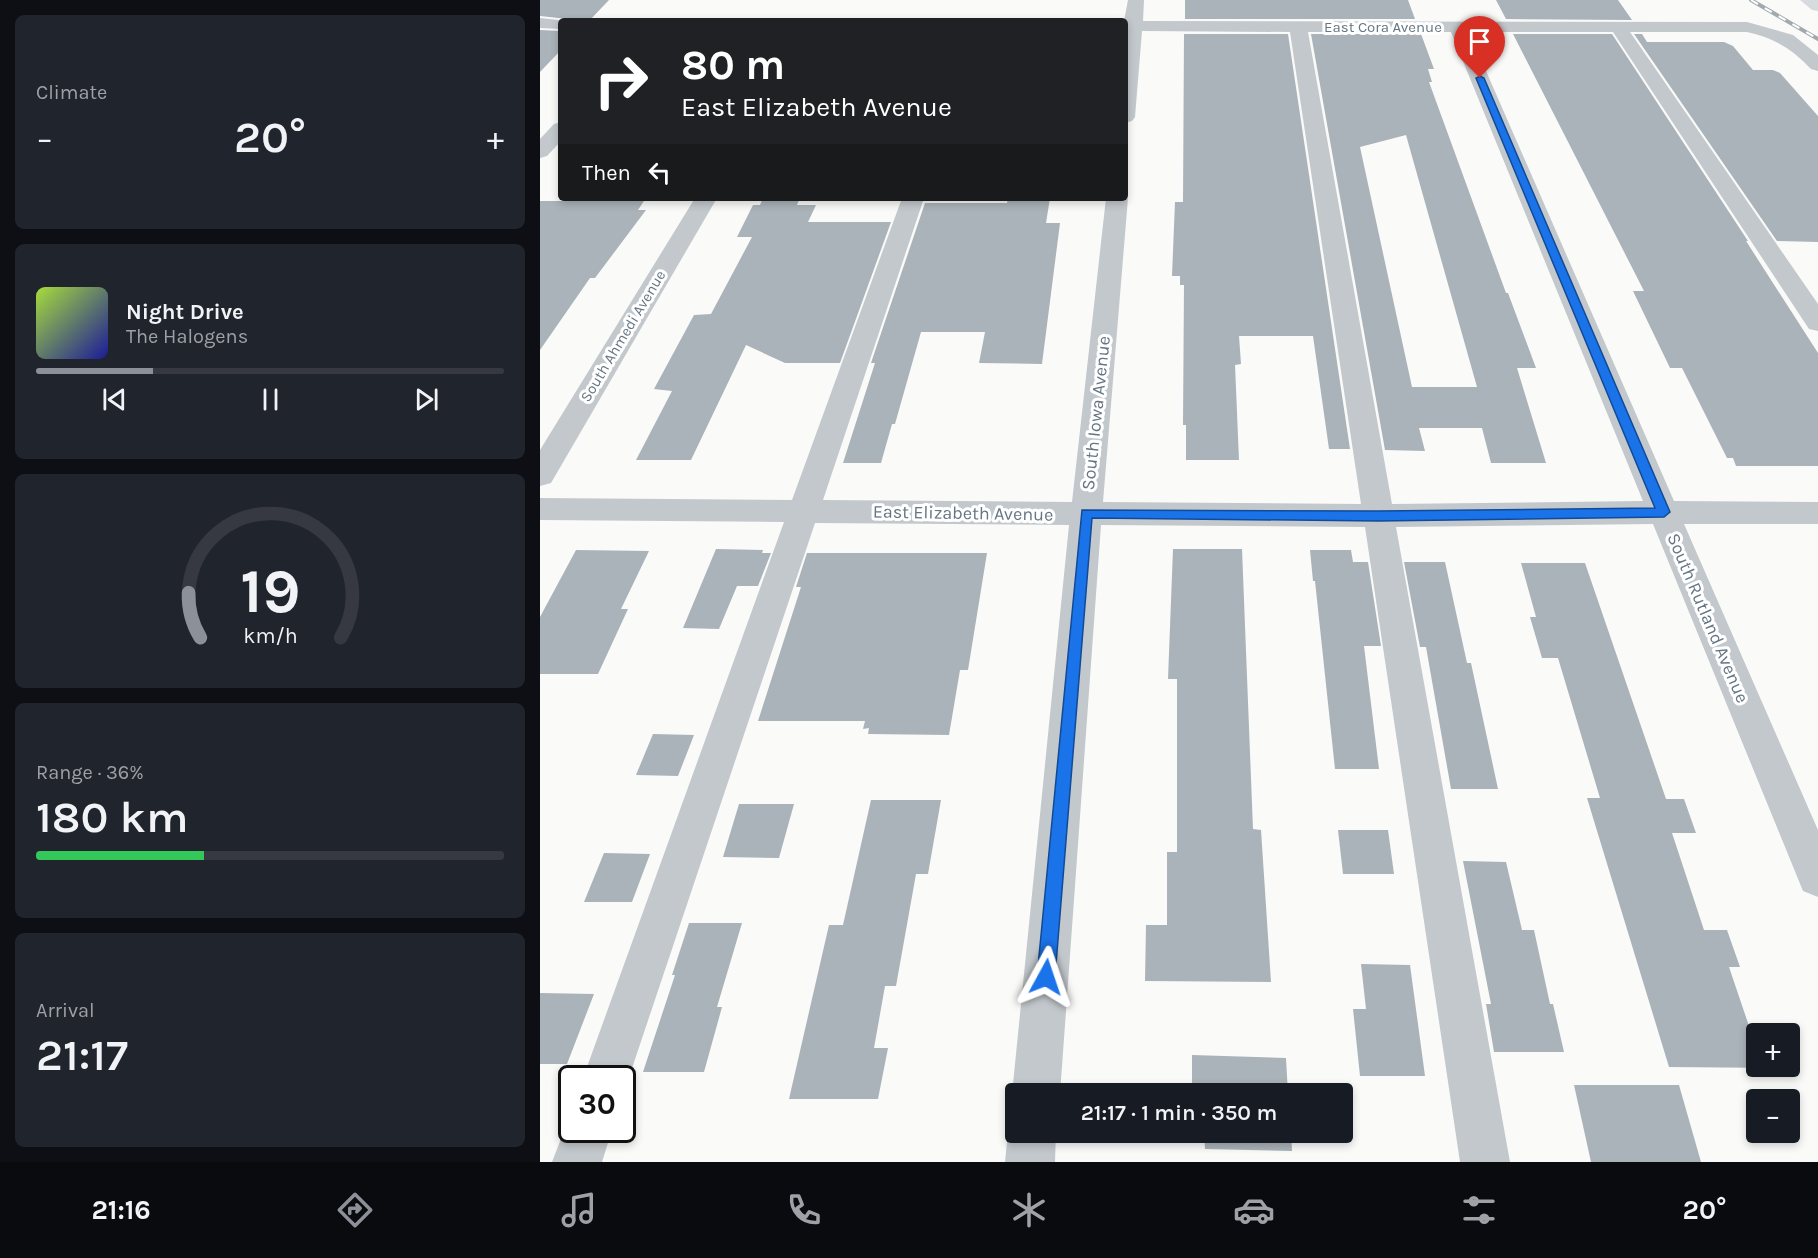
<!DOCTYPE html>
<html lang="en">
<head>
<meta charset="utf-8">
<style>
	body { margin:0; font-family:Karla,sans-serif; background:#20242c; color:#f1f3f6; height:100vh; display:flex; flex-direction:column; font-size:22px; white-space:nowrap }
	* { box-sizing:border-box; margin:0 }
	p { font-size:20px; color:#9ea1a6 }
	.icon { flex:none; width:33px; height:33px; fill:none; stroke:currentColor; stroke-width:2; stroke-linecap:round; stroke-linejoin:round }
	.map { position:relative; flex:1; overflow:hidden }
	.side { display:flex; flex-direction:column; gap:15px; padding:15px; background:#0d0f14; width:540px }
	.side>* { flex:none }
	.guide { position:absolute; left:18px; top:18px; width:570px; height:183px; border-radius:6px; box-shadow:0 3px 9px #0003; background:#202124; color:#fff; overflow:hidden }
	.controls { position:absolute; left:1206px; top:1023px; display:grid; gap:12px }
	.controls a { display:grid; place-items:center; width:54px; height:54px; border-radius:6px; background:#171b24; box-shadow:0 3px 9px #0003; font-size:30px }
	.speed { position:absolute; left:18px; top:1065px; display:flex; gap:12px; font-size:30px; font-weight:700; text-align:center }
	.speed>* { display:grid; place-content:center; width:78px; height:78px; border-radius:50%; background:#171b24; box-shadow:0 3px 9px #0003; line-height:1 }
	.speed .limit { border:3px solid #111; border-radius:9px; background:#fff; color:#111 }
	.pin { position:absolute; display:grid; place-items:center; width:51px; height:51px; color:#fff; margin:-62px -26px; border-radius:50% 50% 50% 0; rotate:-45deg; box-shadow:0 0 6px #0007 }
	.pin .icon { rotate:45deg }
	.me { position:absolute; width:66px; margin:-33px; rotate:5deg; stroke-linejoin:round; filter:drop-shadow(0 0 4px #0008) }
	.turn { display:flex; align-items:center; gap:21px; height:126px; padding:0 24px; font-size:27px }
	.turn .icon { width:78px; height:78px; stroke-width:2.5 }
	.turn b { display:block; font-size:42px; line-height:51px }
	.then { display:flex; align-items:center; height:57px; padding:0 24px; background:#0003; gap:12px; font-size:22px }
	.big { font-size:45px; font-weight:600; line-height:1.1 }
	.side .card { flex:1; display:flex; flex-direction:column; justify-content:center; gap:9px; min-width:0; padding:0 21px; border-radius:9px; background:#20242c }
	.side .dial { align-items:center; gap:0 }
	.dial svg { height:156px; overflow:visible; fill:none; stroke:#363941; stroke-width:7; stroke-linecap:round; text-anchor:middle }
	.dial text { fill:#f1f3f6; stroke:none }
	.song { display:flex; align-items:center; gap:18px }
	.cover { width:72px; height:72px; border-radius:9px; background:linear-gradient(135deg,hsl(80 70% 55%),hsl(240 70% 35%)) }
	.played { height:6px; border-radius:3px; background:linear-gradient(90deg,#8c9099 25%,#363941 25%) }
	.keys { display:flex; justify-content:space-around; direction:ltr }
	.heat { display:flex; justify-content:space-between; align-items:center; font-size:33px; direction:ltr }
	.charge { height:9px; border-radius:4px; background:linear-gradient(90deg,#34c759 36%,#363941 0) }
	.trip { position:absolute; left:465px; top:1083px; width:348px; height:60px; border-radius:6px; background:#171b24; box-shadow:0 3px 9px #0003; font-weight:600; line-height:60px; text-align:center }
	.dock { display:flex; height:96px; justify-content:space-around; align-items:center; background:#090b0e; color:#9ea1a6 }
	.dock .icon { width:42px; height:42px }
	.dock .selected { color:#8c9099 }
	.dock b { font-size:27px; color:#f1f3f6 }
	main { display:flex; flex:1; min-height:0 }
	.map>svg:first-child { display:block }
</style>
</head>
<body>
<main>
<section class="side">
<div class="card"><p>Climate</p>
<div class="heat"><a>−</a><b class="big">20°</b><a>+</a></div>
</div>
<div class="card">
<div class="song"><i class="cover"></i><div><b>Night Drive</b><p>The Halogens</p></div></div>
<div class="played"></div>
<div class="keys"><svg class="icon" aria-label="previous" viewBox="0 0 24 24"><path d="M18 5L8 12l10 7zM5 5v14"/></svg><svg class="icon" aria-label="pause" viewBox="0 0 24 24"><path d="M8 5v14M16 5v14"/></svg><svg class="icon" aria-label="next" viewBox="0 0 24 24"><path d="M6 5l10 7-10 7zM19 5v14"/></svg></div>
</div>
<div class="card dial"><svg viewBox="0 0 100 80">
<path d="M14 69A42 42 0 1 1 86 69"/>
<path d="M14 69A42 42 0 0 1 8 46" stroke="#8c9099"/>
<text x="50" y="56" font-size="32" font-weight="700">19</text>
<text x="50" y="72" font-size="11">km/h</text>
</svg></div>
<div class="card"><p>Range · 36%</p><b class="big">180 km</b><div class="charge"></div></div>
<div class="card"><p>Arrival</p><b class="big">21:17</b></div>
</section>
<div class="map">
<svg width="1278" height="1162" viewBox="0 0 1278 1162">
	<rect width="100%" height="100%" fill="#fafaf8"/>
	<g fill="#aab3b9" fill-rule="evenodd">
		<path d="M0,0h69l-20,21h-19l-2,-2 -28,-3z"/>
		<path d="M645,0h223l7,19h-230z"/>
		<path d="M956,0h122l14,20 -126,-1z"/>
		<path d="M0,30l21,1v19l-21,22z"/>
		<path d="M644,34h104l62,415h-21l-16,-113h-74l2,28 -6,1 4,95h-53v-35h-3l1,-140h-4v-9h-8l3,-74h8z"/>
		<path d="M771,34h110l13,35h-6l4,13h-3l77,211h2l28,75h-19l29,95h-55l-9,-35h-63l6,23 -40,-1zM866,135l71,252h-65l-52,-240z"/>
		<path d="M973,34h99l136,207h-2l72,112v113h-82l-3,-8h-6l-45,-90h-12l-37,-77h11z"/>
		<path d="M1094,34h8l5,8h77l9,4 20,24h20l7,3 38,43v126l-41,-1z"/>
		<path d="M468,198h42l-4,25h14l-18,141 -63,-1 6,-31h-64l-26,92h-3l-11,39h-38l32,-100h-4l54,-160h82z"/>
		<path d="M222,200h37l-2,5h19l-8,17h83l-51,141h-55l-39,-18 -55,115h-55l36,-69 -18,-2 40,-74 17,-1 41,-77h-15l16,-32h7z"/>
		<path d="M0,201h104l-6,9h8l-51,68h-5l-50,72z"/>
		<path d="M176,549l47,1 -1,3h9l-13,33h-21l-18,43 -36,-1z"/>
		<path d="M633,549h69l11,280 8,1 10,152 -126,-1 1,-56h21v-73h10v-173h-9z"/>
		<path d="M36,550l73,1 -28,58h7l-30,65h-58v-57z"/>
		<path d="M770,550h41l2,12h15l13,84h-17l15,123h-44l-20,-188h-2z"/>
		<path d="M267,553h180l-19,117h-8l-11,65 -81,-1 1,-6 -6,1 2,-8h-107l43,-134h-5z"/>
		<path d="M864,562h41l22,101h4l27,126h-47l-25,-142h-6z"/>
		<path d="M981,563h64l81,236h18l12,34h-24l32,97h23l13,37h-11l21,62h12l2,5h-8v32l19,2 -106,-1 -82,-269h13l-42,-140h-16l-12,-41h6z"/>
		<path d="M113,734l41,1 -16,41 -42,-1z"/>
		<path d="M331,800h70l-13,74h-12l-20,112h-11l-11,62h14l-10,51h-89l40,-174h14z"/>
		<path d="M199,804h55l-15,54 -56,-1z"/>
		<path d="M798,830h50l6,44h-51z"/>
		<path d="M64,853l46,1 -18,48h-48z"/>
		<path d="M923,861l43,1 16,68h12l16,74h3l11,48h-70l-8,-48h5z"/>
		<path d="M149,923h53l-25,84h5l-18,65h-61l32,-97h-3z"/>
		<path d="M821,964l49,1 15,111h-65l-7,-67h13z"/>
		<path d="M0,993l54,1 -27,70h-27z"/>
		<path d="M652,1055l94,3 2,36h-84v-6h-12z"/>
		<path d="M1034,1085h105l22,77h-110z"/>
		<path d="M664,1132h87l1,19 -87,-2z"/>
	</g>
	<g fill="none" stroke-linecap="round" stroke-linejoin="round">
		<g fill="#c3c8cc" fill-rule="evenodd">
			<path d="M588,0h16l-1,21 604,1 46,13 25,20v16l-7,-2c-19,-20 -37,-31 -64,-37h-117l188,272v27l-9,-2 -196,-297h-144l205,469 144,1v22h-134l134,306v67l-15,-6 -150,-367 -257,3 114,635h-50l-95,-635 -264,-2 -41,569h-44v8l-4,-8 57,-569 -254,-2 -192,572 -1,-17h-39l201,-556 -244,-2v-22l252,2 110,-302h22l-101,302 249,2 34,-304h19v-5l3,5 -25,304 258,2 -71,-472 -148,-1 -7,86 -3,4 -7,2 -1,-102zM768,32h143l192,469 -251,3z"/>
			<path d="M0,18l28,3h-7v8l-21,-1z"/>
			<path d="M21,122v19l-14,15 -7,2v-19l14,-15z"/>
			<path d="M155,198h22l-166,285 -11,3v-36z"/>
			<path d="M31,1113l1,17h40l-10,32h-50z"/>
			<path d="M475,1115l1,17h40l-1,30h-50l3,-30z"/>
		</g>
		<path fill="#d6dbdf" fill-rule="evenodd" d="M1260,0h18v11l-6,-1z"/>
		<defs>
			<path id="rail" d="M1211,0l67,39"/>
		</defs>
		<use href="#rail" stroke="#a2aab0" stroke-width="4"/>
		<use href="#rail" stroke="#fff" stroke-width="2" stroke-dasharray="8" stroke-linecap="butt"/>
	</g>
	<path fill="#1a73e8" stroke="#114b97" stroke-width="1.5" d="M940,76l4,2 186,434 -6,5 -286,4 -286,-3 -37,459 -3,6 -6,3 -7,-3 -2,-6 45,-467 296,1 277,-3 -179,-430z"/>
	<g text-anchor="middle" stroke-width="6" stroke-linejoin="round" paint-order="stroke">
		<g font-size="15" fill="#657683" stroke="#fff">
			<text x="843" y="32">East Cora Avenue</text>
			<text transform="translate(83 336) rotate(-59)" y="5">South Ahmedi Avenue</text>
		</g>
		<g font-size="18" fill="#657683" stroke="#fff">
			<text transform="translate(556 413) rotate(-84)" y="6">South Iowa Avenue</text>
			<text transform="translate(423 513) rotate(1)" y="6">East Elizabeth Avenue</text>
			<text transform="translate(1168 618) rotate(67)" y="6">South Rutland Avenue</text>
		</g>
	</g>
</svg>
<div class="controls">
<a>+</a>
<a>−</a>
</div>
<div class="speed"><div class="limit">30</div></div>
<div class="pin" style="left:940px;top:78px;background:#d93025"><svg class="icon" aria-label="arrive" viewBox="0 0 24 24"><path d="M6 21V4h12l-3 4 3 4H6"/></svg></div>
<svg class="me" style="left:506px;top:977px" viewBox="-20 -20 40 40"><path d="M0-17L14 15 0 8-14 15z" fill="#1a73e8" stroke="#fff" stroke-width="4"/></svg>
<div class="trip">21:17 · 1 min · 350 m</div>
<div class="guide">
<div class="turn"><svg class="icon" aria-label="right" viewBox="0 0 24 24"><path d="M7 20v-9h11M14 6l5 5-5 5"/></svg><div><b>80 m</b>East Elizabeth Avenue</div></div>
<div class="then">Then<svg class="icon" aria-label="left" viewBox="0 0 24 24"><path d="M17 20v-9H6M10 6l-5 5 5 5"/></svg></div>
</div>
</div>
</main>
<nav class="dock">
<b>21:16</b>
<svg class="icon selected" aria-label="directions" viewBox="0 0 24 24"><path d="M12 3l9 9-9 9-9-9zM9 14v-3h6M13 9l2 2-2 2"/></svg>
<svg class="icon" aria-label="music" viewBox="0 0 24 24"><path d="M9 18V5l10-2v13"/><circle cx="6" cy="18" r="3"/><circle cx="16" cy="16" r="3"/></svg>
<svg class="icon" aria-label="phone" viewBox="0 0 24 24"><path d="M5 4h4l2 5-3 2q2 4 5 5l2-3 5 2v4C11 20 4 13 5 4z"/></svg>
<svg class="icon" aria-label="climate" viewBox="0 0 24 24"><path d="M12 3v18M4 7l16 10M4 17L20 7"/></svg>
<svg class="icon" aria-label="car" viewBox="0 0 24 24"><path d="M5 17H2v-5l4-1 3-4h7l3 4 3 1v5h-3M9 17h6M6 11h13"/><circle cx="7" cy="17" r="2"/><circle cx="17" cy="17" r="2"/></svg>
<svg class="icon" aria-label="filters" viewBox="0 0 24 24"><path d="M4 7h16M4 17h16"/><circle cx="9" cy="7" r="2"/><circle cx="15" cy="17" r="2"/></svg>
<b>20°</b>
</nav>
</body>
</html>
